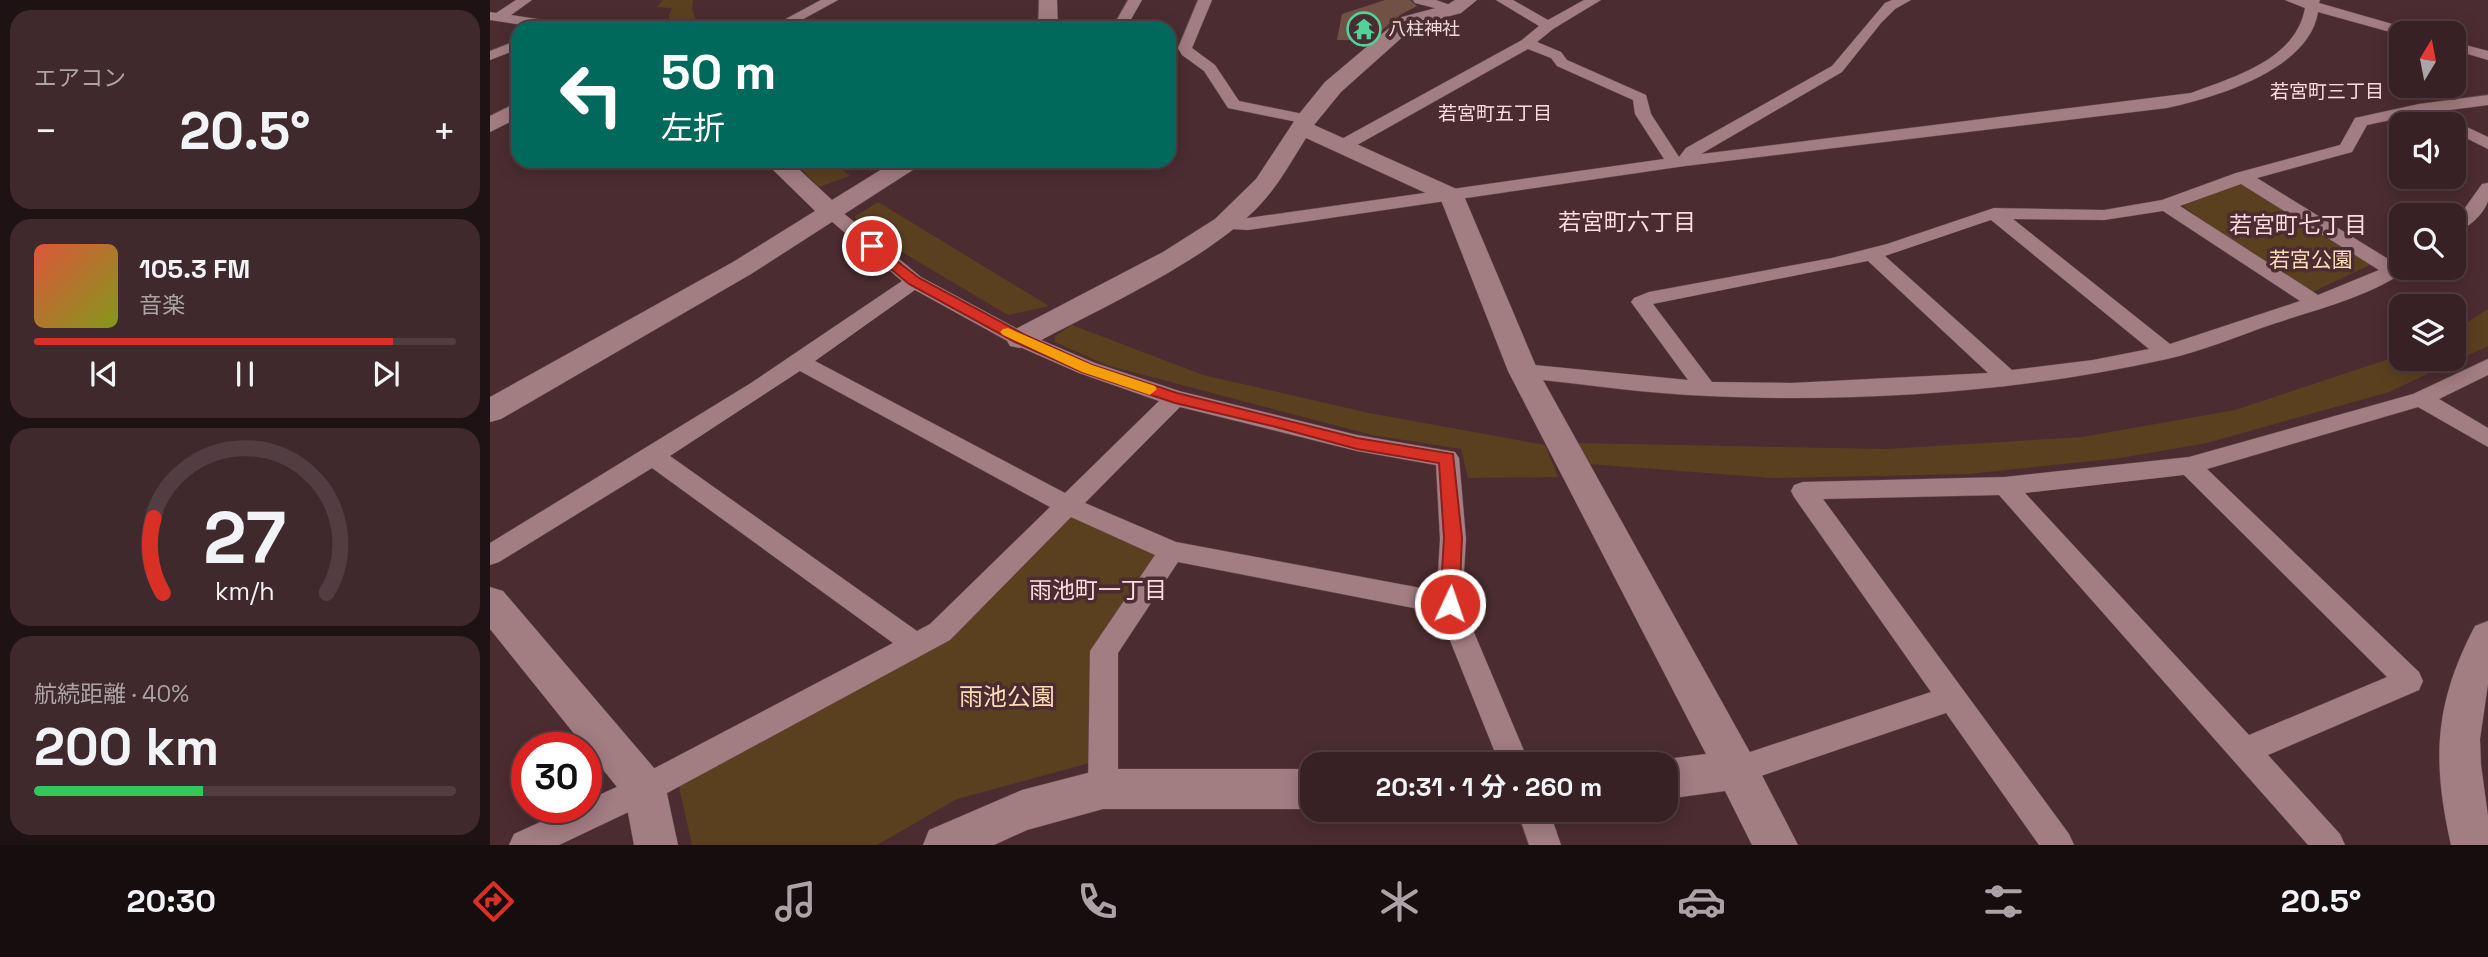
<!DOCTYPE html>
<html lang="ja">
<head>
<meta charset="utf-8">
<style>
	body { margin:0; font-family:"Space Grotesk","Noto Sans JP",sans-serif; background:#3f292d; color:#f1f3f6; height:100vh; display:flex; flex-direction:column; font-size:26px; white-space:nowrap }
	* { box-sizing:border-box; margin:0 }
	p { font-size:23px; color:#aba3a7 }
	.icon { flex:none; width:38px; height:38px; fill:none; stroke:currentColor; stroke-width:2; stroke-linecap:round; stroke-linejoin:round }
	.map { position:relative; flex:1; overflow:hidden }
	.sheet { display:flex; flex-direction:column; gap:10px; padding:10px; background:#1f1214; width:490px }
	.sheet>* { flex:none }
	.hud { position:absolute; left:21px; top:21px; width:665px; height:147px; border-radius:21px; box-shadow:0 4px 18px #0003,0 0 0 2px #523e42; background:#00695c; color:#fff; overflow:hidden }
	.needle { width:46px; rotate:10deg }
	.buttons { position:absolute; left:1899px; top:21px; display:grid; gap:14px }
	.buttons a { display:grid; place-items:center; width:77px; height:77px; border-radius:14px; background:#382125; box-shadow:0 4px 18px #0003,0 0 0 2px #523e42; font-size:35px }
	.speed { position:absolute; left:21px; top:732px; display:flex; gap:14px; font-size:35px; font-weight:700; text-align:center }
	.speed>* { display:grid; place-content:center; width:91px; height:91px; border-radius:50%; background:#382125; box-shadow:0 4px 18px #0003,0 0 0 2px #523e42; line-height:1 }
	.speed .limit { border:10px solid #d22; background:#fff; color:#111 }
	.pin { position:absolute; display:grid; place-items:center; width:60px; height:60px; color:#fff; margin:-30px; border:4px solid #fff; border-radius:50%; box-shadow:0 2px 7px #0007 }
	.me { position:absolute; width:77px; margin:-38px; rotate:3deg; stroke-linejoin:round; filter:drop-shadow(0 0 5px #0008) }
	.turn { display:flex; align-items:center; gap:24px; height:147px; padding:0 35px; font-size:32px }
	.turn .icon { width:91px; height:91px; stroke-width:2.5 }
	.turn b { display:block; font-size:49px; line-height:60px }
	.big { font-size:52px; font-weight:700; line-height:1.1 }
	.sheet .widget { flex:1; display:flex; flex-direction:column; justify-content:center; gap:10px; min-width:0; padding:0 24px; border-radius:21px; background:#3f292d }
	.sheet .dial { align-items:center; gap:0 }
	.dial svg { height:182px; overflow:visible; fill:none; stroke:#523e42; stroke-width:7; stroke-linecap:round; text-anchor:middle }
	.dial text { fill:#f1f3f6; stroke:none }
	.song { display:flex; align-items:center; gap:21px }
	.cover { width:84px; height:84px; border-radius:10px; background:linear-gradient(135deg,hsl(10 70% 55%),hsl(70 70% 35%)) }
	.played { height:7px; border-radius:4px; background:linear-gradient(90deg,#d93025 85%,#523e42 85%) }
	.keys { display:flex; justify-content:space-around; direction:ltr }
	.heat { display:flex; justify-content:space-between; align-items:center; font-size:38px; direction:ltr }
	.charge { height:10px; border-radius:5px; background:linear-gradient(90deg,#34c759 40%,#523e42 0) }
	.trip { position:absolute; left:810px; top:752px; width:378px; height:70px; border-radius:21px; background:#382125; box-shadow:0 4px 18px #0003,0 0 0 2px #523e42; font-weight:700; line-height:70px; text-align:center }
	.menu { display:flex; height:112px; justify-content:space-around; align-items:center; background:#160d0f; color:#aba3a7 }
	.menu .icon { width:49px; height:49px }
	.menu .on { color:#d93025 }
	.menu b { font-size:32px; color:#f1f3f6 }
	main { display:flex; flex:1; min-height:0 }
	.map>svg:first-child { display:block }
</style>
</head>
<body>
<main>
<section class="sheet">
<div class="widget"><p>エアコン</p>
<div class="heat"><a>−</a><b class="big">20.5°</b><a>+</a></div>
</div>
<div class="widget">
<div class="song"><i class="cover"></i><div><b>105.3 FM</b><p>音楽</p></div></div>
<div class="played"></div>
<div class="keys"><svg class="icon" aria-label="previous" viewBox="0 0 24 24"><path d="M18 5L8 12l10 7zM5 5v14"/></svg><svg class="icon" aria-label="pause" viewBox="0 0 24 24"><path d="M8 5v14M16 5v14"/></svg><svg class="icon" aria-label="next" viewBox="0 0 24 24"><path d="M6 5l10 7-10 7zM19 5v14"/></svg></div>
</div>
<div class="widget dial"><svg viewBox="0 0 100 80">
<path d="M14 69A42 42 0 1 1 86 69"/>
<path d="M14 69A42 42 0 0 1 10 36" stroke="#d93025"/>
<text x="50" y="56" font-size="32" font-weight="700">27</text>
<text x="50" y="72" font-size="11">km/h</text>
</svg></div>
<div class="widget"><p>航続距離 · 40%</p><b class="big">200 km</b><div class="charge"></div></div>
</section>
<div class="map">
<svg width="1998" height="845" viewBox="0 0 1998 845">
	<rect width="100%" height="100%" fill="#4b2c31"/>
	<g fill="#5b4020">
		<path d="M173,0h30l-1,9 7,19h-30v-13l3,-7 -15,-1z"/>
		<path d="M303,161h39l18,15 -31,11z"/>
		<path d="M1750,183l132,81 -64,30 -125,-88z"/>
		<path d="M388,202l171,104 -41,9 -101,-60 -53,-38z"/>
		<path d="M1998,309v37l-99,46 -182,51 -87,15 -151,16 -196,4 -184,-14 -14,-21 311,6 196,-12 153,-27 166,-55v4h53v-28z"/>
		<path d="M582,325l131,50 166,38 176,32 13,32 -90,1 -7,-29 -89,-14 -266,-70 -51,-23v-6z"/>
		<path d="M577,512l92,42 -65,91 -1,117 -136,37 -80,46h-185l-17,-76 270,-131z"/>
	</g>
	<path fill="#715146" d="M895,0h25l7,6 -17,9 -30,25h-33l5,-26z"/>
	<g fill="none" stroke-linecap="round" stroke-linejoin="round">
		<defs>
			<g id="street">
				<path d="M26,0h16l-21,15 59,9 7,4h-35l-52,-8v-8l6,1z"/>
				<path d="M331,0h17l-51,28h-18z"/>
				<path d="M638,0h14l-16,28h-14z"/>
				<path d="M708,0h14l-20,48 23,17 24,36 74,15 2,3 -2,3 -6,2 -79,-16 -24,-37 -22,-16 -4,-7z"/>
				<path d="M923,0h23l25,9 -7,4 -39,-10z"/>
				<path d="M1006,0h17l35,20 36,-20h17l-48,29 -16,13 24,10 6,8 79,35 5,19 28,43 7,-9 146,-82 53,-63 7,-3h19l-16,9 -14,14 -39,49 -141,82 490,-61c42,-16 105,-33 114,-85l-20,-8h35l-1,3 94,27 2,3h-14v2l-83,-23c-9,58 -102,85 -151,96l-482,58 -437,64 -31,-2 -2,-4 2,-4 31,-2 416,-59 -29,-45 -2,-14 -76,-34 -6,-8 -23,-9 -178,100h-12l-2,-4 2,-4 184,-101 17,-14z"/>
				<path d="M28,40v9l-28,11v-9z"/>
				<path d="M1964,42l34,9v9l-34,-10z"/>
				<path d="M1998,95v10l-69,9 -52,11 -15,27 -95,26 136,84 8,-3v9h8c-34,27 -94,42 -136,56 -35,12 -70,27 -106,35 -146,33 -309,44 -459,37 -62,-2 -124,-12 -185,-18l-8,-2 -3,-5 3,-5 8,-2 165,16 -57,-78 3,-4 15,-6 183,-34 55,-14 107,-36 110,2 58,-10 74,-27 104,-28 15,-27 64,-14zM1751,184l138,86 -61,25 -138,-89zM1673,211l137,90 -130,43 -157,-125 91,1zM1501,220l158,129 -56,11 -81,10 -127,-114zM1378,261l120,112 -197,10 -79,-1 -59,-78z"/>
				<path d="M1964,121l34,16v12l-34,-17v-8h-7z"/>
				<path d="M1998,183c0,5 0,13 0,18 -4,13 -21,29 -34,31v-14l8,-6 20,-28z"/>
				<path d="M340,206l6,1 85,70 106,57 68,29 84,28 178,44 98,17 4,6 7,81 -4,65 68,161h-30l-61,-152 -261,-51 -60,91v136l-4,10 -11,4 -11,-4 -4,-10 2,-138 65,-96 -84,-38 -121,123 -294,159 -97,46h-50l5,-11 59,-27h13v-6l48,-22 259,-136 -241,-175 -153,94 -9,3v-22l261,-160 151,-102 -78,-66 -3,-4zM425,290l98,54 66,29 80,28 -94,92 -250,-132zM310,371l250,136 -120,117 -13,7 -247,-175zM690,407l177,44 79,14 4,74 -3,52 -261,-49 -91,-39z"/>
				<path d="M1998,359v16l-49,24 49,29v19l-70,-40 -211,62 212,203 4,9 -4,9 -151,65 72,79 5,11h-37l-309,-350 -176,4 246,335 5,11h-35l-93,-132 -209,71 -11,-4 -4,-10 4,-10 205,-68 -137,-195 -3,-6 3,-6 9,-3 202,-5 184,-20 224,-63zM1694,475l203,202 -138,58 -224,-242z"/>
				<path d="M1027,810h32l12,35h-32z"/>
			</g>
			<g id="secondary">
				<path d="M549,0h18l1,28h-20z"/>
				<path d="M965,0h22l-16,13 -45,12 -75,67 -27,33 147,66 3,5 74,175 214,385 46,89h-46l-27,-54 -59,8v-34h-14l14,-6 40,-5 -198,-383 -67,-171 -135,-62c-15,24 -29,50 -50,71 -55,55 -156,99 -226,137l-10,2 -10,-2 -4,-7 4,-7 153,-80 52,-33 41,-40 43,-65 26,-32 77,-65 45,-12z"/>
				<path d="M28,102v16l-28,14v-16z"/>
				<path d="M274,161h26l42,39 63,-39h28l-4,5 -168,108 -250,145 -11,3v-25l243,-135 82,-51z"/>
				<path d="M0,587l13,4 157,184 6,14 12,56h-44l-9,-48 -135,-168z"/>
				<path d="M1998,621v63l-8,55 1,26 7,51v29h-37c-19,-85 -17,-141 24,-219z"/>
				<path d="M613,769h209v40h-209l-76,21 -33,15h-71l6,-15 93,-40z"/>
			</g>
		</defs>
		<use href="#street" stroke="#644a4f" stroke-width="1"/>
		<use href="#secondary" stroke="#644a4f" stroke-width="1"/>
		<use href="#street" fill="#a27d82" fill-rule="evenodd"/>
		<use href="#secondary" fill="#a27d82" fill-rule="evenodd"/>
	</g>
	<path fill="#d93025" stroke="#8d1f18" stroke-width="2" d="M382,242l47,36 106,57 67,30 85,28 180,45 96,16 9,84 -3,66 -3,5 -6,3 -7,-3 -3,-5 4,-66 -5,-75 -82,-14 -81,-22 -101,-24 -93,-31 -67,-30 -106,-58 -42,-35v-6z"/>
	<path fill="#f59e0b" d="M518,328l84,37 63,21 2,3 -7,6 -68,-23 -79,-37 -3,-3 3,-3z"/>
	<defs>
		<symbol id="temple-ring" viewBox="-11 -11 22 22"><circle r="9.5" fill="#4b2c31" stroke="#51d398" stroke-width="1.5"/><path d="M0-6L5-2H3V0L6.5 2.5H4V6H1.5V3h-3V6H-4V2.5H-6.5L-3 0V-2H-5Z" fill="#51d398"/></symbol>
	</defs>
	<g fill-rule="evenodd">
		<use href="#temple-ring" x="855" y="10" width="38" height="38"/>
	</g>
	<g text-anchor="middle" stroke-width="7" stroke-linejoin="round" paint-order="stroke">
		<g font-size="18" fill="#edd8da" stroke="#4b2c31" text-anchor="start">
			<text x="898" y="35">八柱神社</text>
		</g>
		<g font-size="19" fill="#fcdbdf" stroke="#4b2c31">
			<text x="1837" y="98">若宮町三丁目</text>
			<text x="1005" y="120">若宮町五丁目</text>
		</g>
		<g font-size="21" fill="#fedbb5" stroke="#4b2c31">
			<text x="1821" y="267">若宮公園</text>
		</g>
		<g font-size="23" fill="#fcdbdf" stroke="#4b2c31">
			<text x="1137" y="230">若宮町六丁目</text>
			<text x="1808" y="233">若宮町七丁目</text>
			<text x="608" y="598">雨池町一丁目</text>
		</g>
		<g font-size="24" fill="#fedbb5" stroke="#4b2c31">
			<text x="517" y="705">雨池公園</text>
		</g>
	</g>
</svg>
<div class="buttons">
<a><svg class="needle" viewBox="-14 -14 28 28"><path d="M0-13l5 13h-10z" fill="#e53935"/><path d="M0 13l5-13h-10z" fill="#aba3a7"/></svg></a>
<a><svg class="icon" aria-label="sound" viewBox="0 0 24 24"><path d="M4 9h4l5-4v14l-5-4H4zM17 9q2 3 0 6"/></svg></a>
<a><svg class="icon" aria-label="search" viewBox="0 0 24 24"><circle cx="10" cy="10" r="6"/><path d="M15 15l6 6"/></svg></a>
<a><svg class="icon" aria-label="layers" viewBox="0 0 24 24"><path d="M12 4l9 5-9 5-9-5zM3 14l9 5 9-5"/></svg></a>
</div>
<div class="speed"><div class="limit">30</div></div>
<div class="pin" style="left:382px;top:246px;background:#d93025"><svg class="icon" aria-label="arrive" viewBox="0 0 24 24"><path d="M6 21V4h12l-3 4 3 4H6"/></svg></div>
<svg class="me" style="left:960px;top:604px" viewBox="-20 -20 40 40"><circle r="17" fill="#d93025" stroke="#fff" stroke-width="3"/><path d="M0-11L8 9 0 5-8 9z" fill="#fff"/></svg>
<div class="trip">20:31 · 1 分 · 260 m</div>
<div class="hud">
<div class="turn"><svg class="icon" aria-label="left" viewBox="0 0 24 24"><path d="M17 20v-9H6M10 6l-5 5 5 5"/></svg><div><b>50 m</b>左折</div></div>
</div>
</div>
</main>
<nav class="menu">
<b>20:30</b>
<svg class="icon on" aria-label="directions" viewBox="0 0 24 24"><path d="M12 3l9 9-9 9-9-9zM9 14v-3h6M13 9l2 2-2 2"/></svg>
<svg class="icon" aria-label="music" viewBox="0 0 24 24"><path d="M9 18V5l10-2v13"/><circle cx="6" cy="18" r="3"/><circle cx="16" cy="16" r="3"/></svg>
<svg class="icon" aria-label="phone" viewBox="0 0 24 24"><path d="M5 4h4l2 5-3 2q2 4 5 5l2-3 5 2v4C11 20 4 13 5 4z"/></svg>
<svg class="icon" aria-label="climate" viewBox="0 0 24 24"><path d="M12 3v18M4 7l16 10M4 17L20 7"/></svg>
<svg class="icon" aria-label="car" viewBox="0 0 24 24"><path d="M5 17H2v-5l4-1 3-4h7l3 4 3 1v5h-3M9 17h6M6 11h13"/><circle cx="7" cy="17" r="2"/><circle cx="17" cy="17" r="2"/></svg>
<svg class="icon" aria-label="filters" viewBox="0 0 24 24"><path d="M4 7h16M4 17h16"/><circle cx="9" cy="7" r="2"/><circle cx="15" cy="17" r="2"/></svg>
<b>20.5°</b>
</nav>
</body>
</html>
